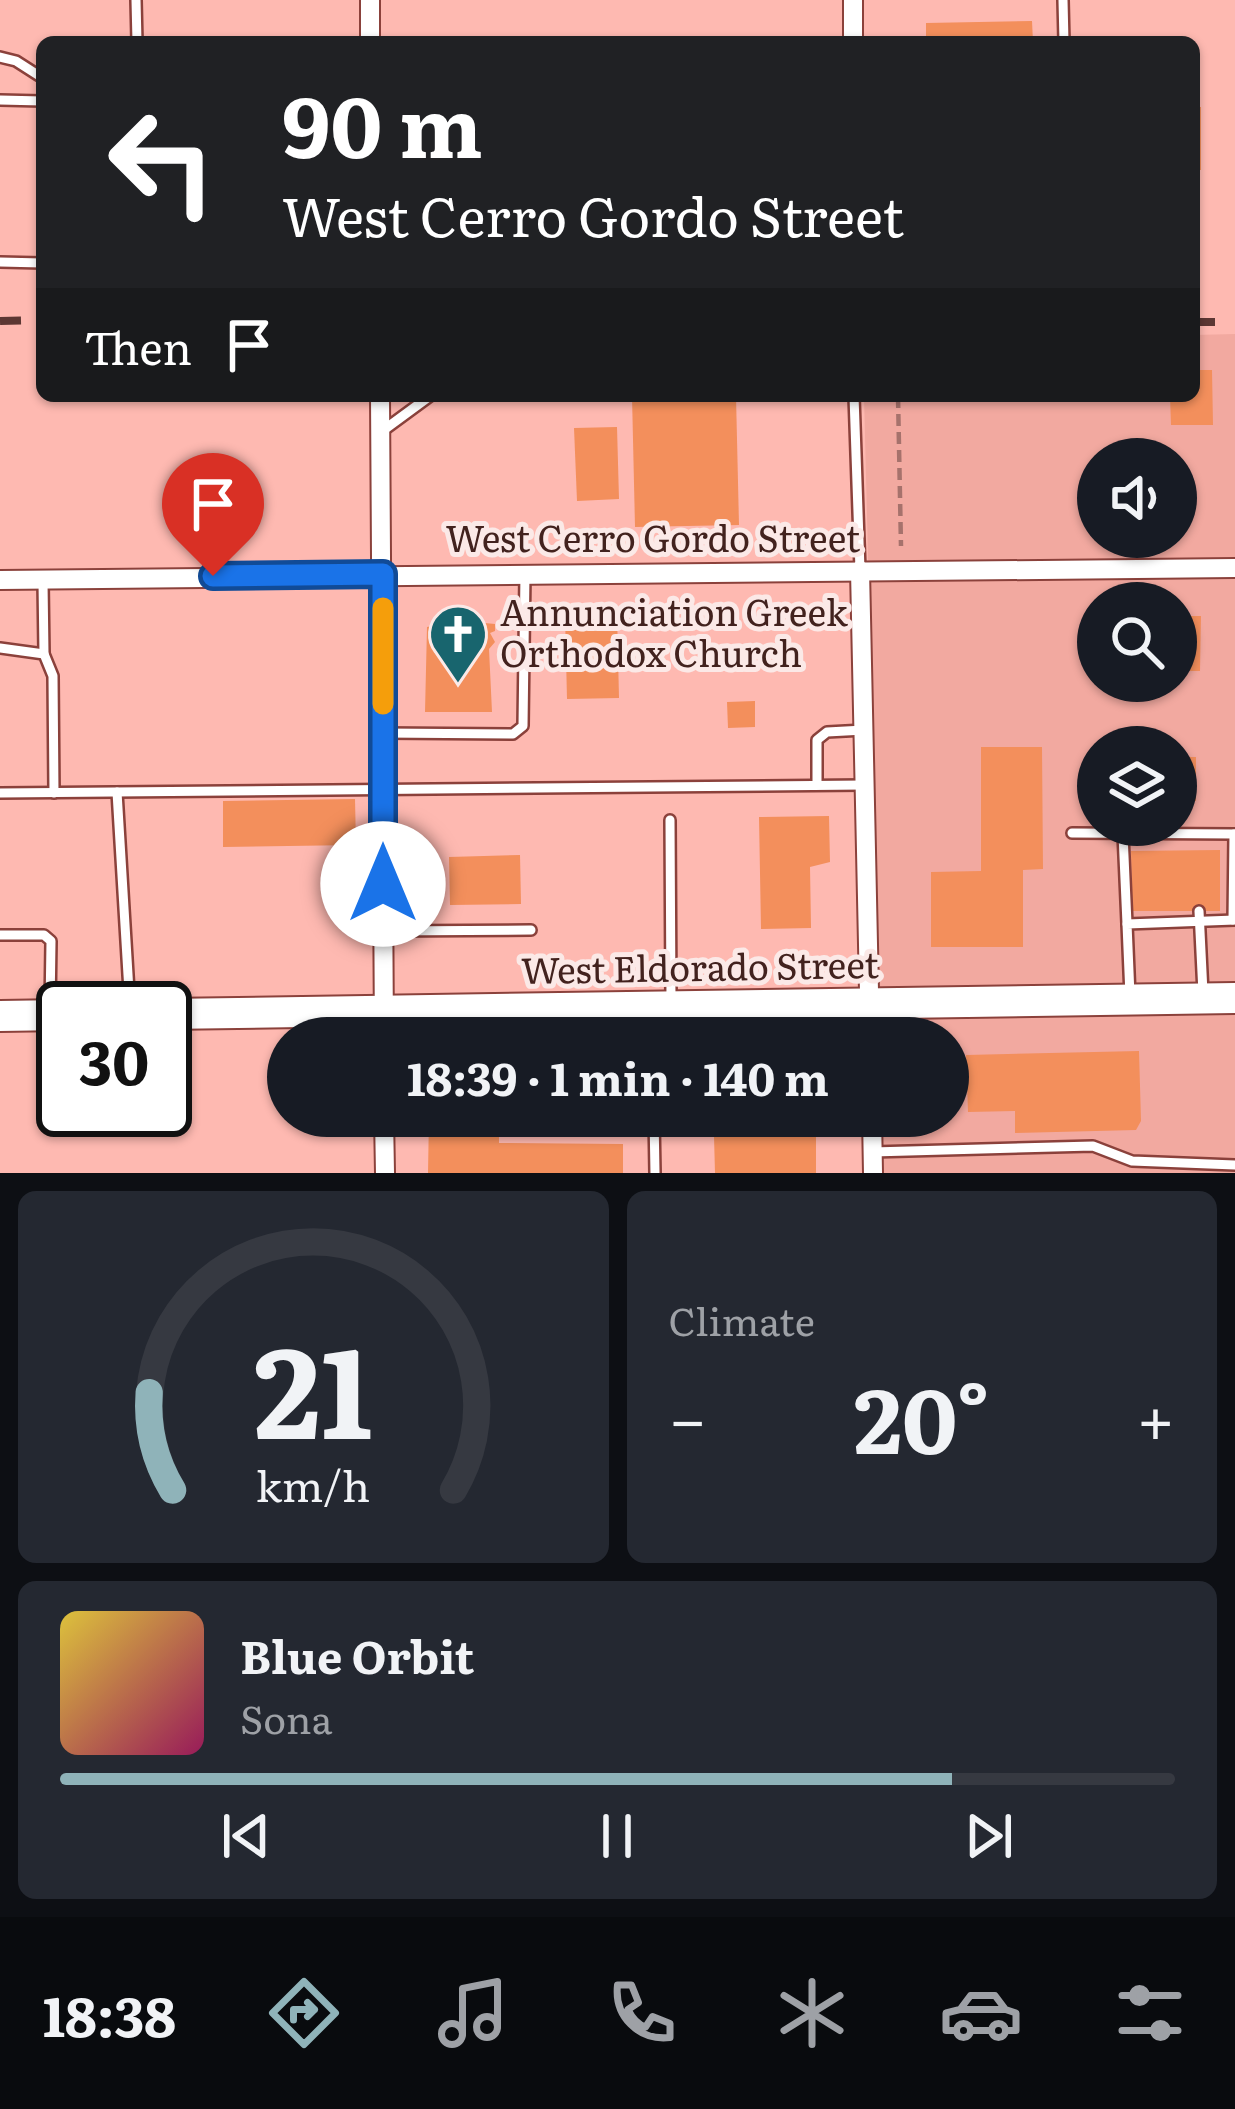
<!DOCTYPE html>
<html lang="en">
<head>
<meta charset="utf-8">
<style>
	body { margin:0; font-family:Literata,serif; background:#242831; color:#f1f3f6; height:100vh; display:flex; flex-direction:column; font-size:45px; white-space:nowrap }
	* { box-sizing:border-box; margin:0 }
	p { font-size:39px; color:#9ea1a6 }
	.icon { flex:none; width:66px; height:66px; fill:none; stroke:currentColor; stroke-width:2; stroke-linecap:round; stroke-linejoin:round }
	.map { position:relative; height:1173px; overflow:hidden }
	.panel { display:flex; flex-direction:column; gap:18px; padding:18px; background:#0d0f14; flex:1 }
	.panel>* { flex:none }
	.guide { position:absolute; left:36px; top:36px; width:1164px; height:366px; border-radius:18px; box-shadow:0 3px 9px #0004; background:#202124; color:#fff; overflow:hidden }
	.controls { position:absolute; left:1077px; top:438px; display:grid; gap:24px }
	.controls a { display:grid; place-items:center; width:120px; height:120px; border-radius:50%; background:#171b24; box-shadow:0 3px 9px #0004; font-size:60px }
	.speed { position:absolute; left:36px; top:981px; display:flex; gap:24px; font-size:60px; font-weight:700; text-align:center }
	.speed>* { display:grid; place-content:center; width:156px; height:156px; border-radius:50%; background:#171b24; box-shadow:0 3px 9px #0004; line-height:1 }
	.speed .limit { border:6px solid #111; border-radius:18px; background:#fff; color:#111 }
	.pin { position:absolute; display:grid; place-items:center; width:102px; height:102px; color:#fff; margin:-123px -51px; border-radius:50% 50% 50% 0; rotate:-45deg; box-shadow:0 0 12px #0007 }
	.pin .icon { rotate:45deg }
	.me { position:absolute; width:132px; margin:-66px; rotate:0deg; stroke-linejoin:round; filter:drop-shadow(0 0 9px #0008) }
	.turn { display:flex; align-items:center; gap:42px; height:252px; padding:0 48px; font-size:54px }
	.turn .icon { width:156px; height:156px; stroke-width:2.5 }
	.turn b { display:block; font-size:84px; line-height:102px }
	.then { display:flex; align-items:center; height:114px; padding:0 48px; background:#0003; gap:24px; font-size:45px }
	.big { font-size:90px; font-weight:700; line-height:1.1 }
	.panel .tile { flex:1; display:flex; flex-direction:column; justify-content:center; gap:18px; min-width:0; padding:0 42px; border-radius:18px; background:#242831 }
	.panel .dial { align-items:center; gap:0 }
	.dial svg { height:312px; overflow:visible; fill:none; stroke:#363941; stroke-width:7; stroke-linecap:round; text-anchor:middle }
	.dial text { fill:#f1f3f6; stroke:none }
	.song { display:flex; align-items:center; gap:36px }
	.cover { width:144px; height:144px; border-radius:18px; background:linear-gradient(135deg,hsl(50 70% 55%),hsl(330 70% 35%)) }
	.played { height:12px; border-radius:6px; background:linear-gradient(90deg,#8fb3b9 80%,#363941 80%) }
	.keys { display:flex; justify-content:space-around; direction:ltr }
	.heat { display:flex; justify-content:space-between; align-items:center; font-size:66px; direction:ltr }
	.panel .tiles { flex:1; display:grid; gap:18px; grid-template-columns:1fr 1fr }
	.tile:last-child { grid-column:span 2 }
	.trip { position:absolute; left:267px; top:1017px; width:702px; height:120px; border-radius:60px; background:#171b24; box-shadow:0 3px 9px #0004; font-weight:700; line-height:120px; text-align:center }
	.menu { display:flex; height:192px; justify-content:space-around; align-items:center; background:#090b0e; color:#9ea1a6 }
	.menu .icon { width:84px; height:84px }
	.menu .current { color:#8fb3b9 }
	.menu b { font-size:54px; color:#f1f3f6 }
	.map>svg:first-child { display:block }
</style>
</head>
<body>
<div class="map">
<svg width="1235" height="1173" viewBox="0 0 1235 1173">
	<rect width="100%" height="100%" fill="#feb9b1"/>
	<path fill="#f2a9a0" fill-rule="evenodd" d="M1235,334v839h-352l-1,-57h66v-78h-68l-16,-642h330v-61zM1098,459h78v78h-78zM1098,603h78v78h-78zM1098,747h78v78h-78z"/>
	<g fill="#f38f5c">
		<path d="M1032,21l1,21h-107v-19z"/>
		<rect x="1194" y="107" width="7" height="63"/>
		<path d="M1194,370h18l1,55h-42l-1,-29h24z"/>
		<path d="M632,396h104l3,129 -104,2z"/>
		<path d="M617,427l2,72 -42,2 -3,-73z"/>
		<path d="M617,613l2,85 -52,1 -2,-85z"/>
		<path d="M1176,616h25l-1,55h-24z"/>
		<path d="M443,619l52,5v7l-5,2 5,9 -6,7 3,63h-67l2,-85 16,-3z"/>
		<path d="M755,701v26l-27,1 -1,-26z"/>
		<path d="M981,747h61l1,122 -20,1v77h-92v-75l50,-1z"/>
		<rect x="1176" y="757" width="20" height="44"/>
		<path d="M355,799l1,46 -133,2v-46z"/>
		<path d="M829,816l1,46 -20,5 1,61 -50,1 -2,-112z"/>
		<path d="M1220,850v61h-88l-1,-60z"/>
		<path d="M520,855l1,49 -71,1 -1,-48z"/>
		<path d="M1139,1051l2,70 -5,9 -121,3v-22l-47,1 -2,-57z"/>
		<path d="M429,1116h70v27l124,1v29h-195z"/>
		<path d="M604,1116h44l1,5h-45z"/>
		<path d="M816,1134v39h-101l-1,-37z"/>
	</g>
	<g fill="none" stroke-linecap="round" stroke-linejoin="round">
		<defs>
			<g id="service">
				<path d="M136,0l1,42"/>
				<path d="M1063,0l1,42"/>
				<path d="M0,57l16,4 25,16"/>
				<path d="M0,100l42,1"/>
				<path d="M0,262l42,1"/>
				<path d="M854,396l6,174"/>
				<path d="M381,432l49,-36"/>
				<path d="M43,582l1,72"/>
				<path d="M0,648l44,6 9,22 1,117"/>
				<path d="M383,733l130,1 10,-8 2,-153"/>
				<path d="M817,785v-45l10,-8 37,-2"/>
				<path d="M117,792l13,216"/>
				<path d="M0,793l864,-8"/>
				<path d="M670,820l1,181"/>
				<path d="M1072,833l163,1"/>
				<path d="M1123,834l4,90"/>
				<path d="M1199,911l4,82"/>
				<path d="M1233,920l1,-86"/>
				<path d="M383,931l148,-1"/>
				<path d="M0,935h44l7,6 -1,68"/>
				<path d="M1130,996l-3,-72 108,-4"/>
				<path d="M652,1013v25"/>
				<path d="M654,1116l1,57"/>
				<path d="M872,1152l221,-6 39,15 103,4"/>
			</g>
			<g id="minor">
				<path d="M853,0v42"/>
				<path d="M370,42v-42"/>
				<path d="M380,396l4,642"/>
				<path d="M860,570l10,468"/>
				<path d="M0,580l1235,-12"/>
				<path d="M384,1116l1,57"/>
				<path d="M872,1116l1,57"/>
			</g>
			<g id="primary">
				<path d="M165,1014l1070,-16"/>
				<path d="M0,1016l63,-1"/>
			</g>
		</defs>
		<use href="#service" stroke="#8b413b" stroke-width="14"/>
		<use href="#minor" stroke="#8b413b" stroke-width="22"/>
		<use href="#primary" stroke="#8b413b" stroke-width="34"/>
		<path stroke="#a6726c" stroke-width="4.5" stroke-dasharray="12 6" stroke-linecap="butt" d="M898,396l3,150"/>
		<use href="#service" stroke="#fff" stroke-width="9"/>
		<use href="#minor" stroke="#fff" stroke-width="18"/>
		<use href="#primary" stroke="#fff" stroke-width="30"/>
		<g stroke="#5c3733" stroke-width="8" stroke-dasharray="21 21" stroke-linecap="butt">
			<path d="M0,321l42,-1"/>
			<path d="M1194,322h41"/>
		</g>
	</g>
	<g fill="none" stroke-linecap="round" stroke-linejoin="round">
		<defs>
			<path id="route" d="M213,576l170,-2v310"/>
		</defs>
		<use href="#route" stroke="#114b97" stroke-width="30"/>
		<use href="#route" stroke="#1a73e8" stroke-width="21"/>
		<path stroke="#f59e0b" stroke-width="21" d="M383,608v96"/>
	</g>
	<defs>
		<symbol id="church-pin" viewBox="-11 -11 22 30"><path d="M0 17L-7.5 6A9.5 9.5 0 1 1 7.5 6Z" fill="#18656e" stroke="#fbe9e7"/><path d="M-1.2-6h2.4v3.5h3.3v2.4h-3.3V6h-2.4V-.1h-3.3v-2.4h3.3Z" fill="#fff"/></symbol>
	</defs>
	<g fill-rule="evenodd">
		<use href="#church-pin" x="425" y="601" width="66" height="90"/>
	</g>
	<g text-anchor="middle" stroke-width="10" stroke-linejoin="round" paint-order="stroke">
		<g font-size="36" fill="#42221e" stroke="#fbe9e7">
			<text x="653" y="552">West Cerro Gordo Street</text>
			<text transform="translate(700 968) rotate(-1)" y="13">West Eldorado Street</text>
		</g>
		<g font-size="36" fill="#42221e" stroke="#fbe9e7" text-anchor="start">
			<text x="500" y="626">Annunciation Greek<tspan x="500" dy="41">Orthodox Church</tspan></text>
		</g>
	</g>
</svg>
<div class="controls">
<a><svg class="icon" aria-label="sound" viewBox="0 0 24 24"><path d="M4 9h4l5-4v14l-5-4H4zM17 9q2 3 0 6"/></svg></a>
<a><svg class="icon" aria-label="search" viewBox="0 0 24 24"><circle cx="10" cy="10" r="6"/><path d="M15 15l6 6"/></svg></a>
<a><svg class="icon" aria-label="layers" viewBox="0 0 24 24"><path d="M12 4l9 5-9 5-9-5zM3 14l9 5 9-5"/></svg></a>
</div>
<div class="speed"><div class="limit">30</div></div>
<div class="pin" style="left:213px;top:576px;background:#d93025"><svg class="icon" aria-label="arrive" viewBox="0 0 24 24"><path d="M6 21V4h12l-3 4 3 4H6"/></svg></div>
<svg class="me" style="left:383px;top:884px" viewBox="-20 -20 40 40"><circle r="19" fill="#fff"/><path d="M0-13L10 11 0 6-10 11z" fill="#1a73e8"/></svg>
<div class="trip">18:39 · 1 min · 140 m</div>
<div class="guide">
<div class="turn"><svg class="icon" aria-label="left" viewBox="0 0 24 24"><path d="M17 20v-9H6M10 6l-5 5 5 5"/></svg><div><b>90 m</b>West Cerro Gordo Street</div></div>
<div class="then">Then<svg class="icon" aria-label="arrive" viewBox="0 0 24 24"><path d="M6 21V4h12l-3 4 3 4H6"/></svg></div>
</div>
</div>
<section class="panel">
<div class="tiles">
<div class="tile dial"><svg viewBox="0 0 100 80">
<path d="M14 69A42 42 0 1 1 86 69"/>
<path d="M14 69A42 42 0 0 1 8 44" stroke="#8fb3b9"/>
<text x="50" y="56" font-size="32" font-weight="700">21</text>
<text x="50" y="72" font-size="11">km/h</text>
</svg></div>
<div class="tile"><p>Climate</p>
<div class="heat"><a>−</a><b class="big">20°</b><a>+</a></div>
</div>
<div class="tile">
<div class="song"><i class="cover"></i><div><b>Blue Orbit</b><p>Sona</p></div></div>
<div class="played"></div>
<div class="keys"><svg class="icon" aria-label="previous" viewBox="0 0 24 24"><path d="M18 5L8 12l10 7zM5 5v14"/></svg><svg class="icon" aria-label="pause" viewBox="0 0 24 24"><path d="M8 5v14M16 5v14"/></svg><svg class="icon" aria-label="next" viewBox="0 0 24 24"><path d="M6 5l10 7-10 7zM19 5v14"/></svg></div>
</div>
</div>
</section>
<nav class="menu">
<b>18:38</b>
<svg class="icon current" aria-label="directions" viewBox="0 0 24 24"><path d="M12 3l9 9-9 9-9-9zM9 14v-3h6M13 9l2 2-2 2"/></svg>
<svg class="icon" aria-label="music" viewBox="0 0 24 24"><path d="M9 18V5l10-2v13"/><circle cx="6" cy="18" r="3"/><circle cx="16" cy="16" r="3"/></svg>
<svg class="icon" aria-label="phone" viewBox="0 0 24 24"><path d="M5 4h4l2 5-3 2q2 4 5 5l2-3 5 2v4C11 20 4 13 5 4z"/></svg>
<svg class="icon" aria-label="climate" viewBox="0 0 24 24"><path d="M12 3v18M4 7l16 10M4 17L20 7"/></svg>
<svg class="icon" aria-label="car" viewBox="0 0 24 24"><path d="M5 17H2v-5l4-1 3-4h7l3 4 3 1v5h-3M9 17h6M6 11h13"/><circle cx="7" cy="17" r="2"/><circle cx="17" cy="17" r="2"/></svg>
<svg class="icon" aria-label="filters" viewBox="0 0 24 24"><path d="M4 7h16M4 17h16"/><circle cx="9" cy="7" r="2"/><circle cx="15" cy="17" r="2"/></svg>
</nav>
</body>
</html>
